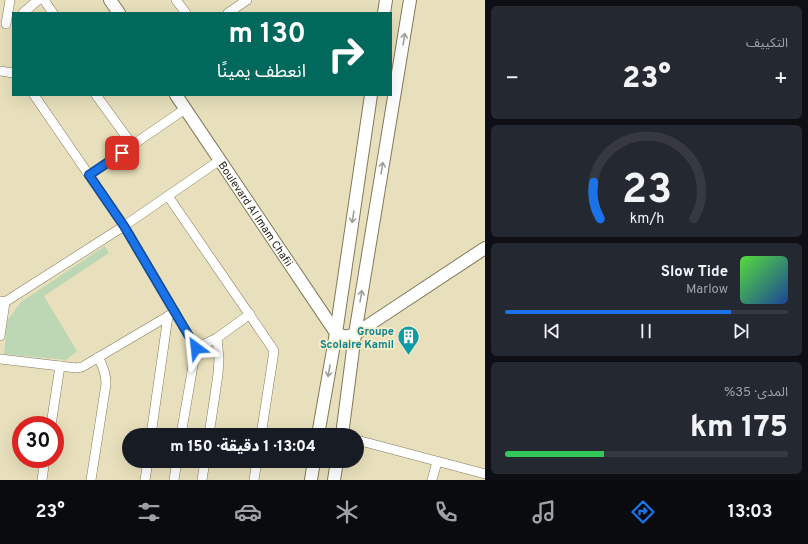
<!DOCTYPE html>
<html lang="ar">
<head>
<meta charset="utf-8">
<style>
	body { margin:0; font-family:Overpass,"Noto Sans Arabic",sans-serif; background:#242831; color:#f1f3f6; direction:rtl; height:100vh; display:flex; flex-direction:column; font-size:15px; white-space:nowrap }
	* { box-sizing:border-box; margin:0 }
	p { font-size:13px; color:#9ea1a6 }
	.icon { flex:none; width:22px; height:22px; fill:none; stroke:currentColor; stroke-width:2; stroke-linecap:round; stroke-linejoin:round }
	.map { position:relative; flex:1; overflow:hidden; direction:ltr }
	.details { display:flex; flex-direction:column; gap:6px; padding:6px; background:#0d0f14; width:323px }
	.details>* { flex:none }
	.top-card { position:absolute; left:12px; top:12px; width:380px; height:84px; border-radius:0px; box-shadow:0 4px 16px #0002; direction:rtl; background:#00695c; color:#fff; overflow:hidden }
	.speed { position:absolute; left:12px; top:416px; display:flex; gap:8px; font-size:20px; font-weight:700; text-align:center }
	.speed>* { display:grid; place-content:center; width:52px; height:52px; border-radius:50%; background:#171b24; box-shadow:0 4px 16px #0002; line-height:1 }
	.speed .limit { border:6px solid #d22; background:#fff; color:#111 }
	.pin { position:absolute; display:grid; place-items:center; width:34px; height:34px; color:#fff; margin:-17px; border-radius:8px; box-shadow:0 2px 6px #0006 }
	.me { position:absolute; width:44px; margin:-22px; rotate:330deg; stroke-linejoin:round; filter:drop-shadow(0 0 3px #0008) }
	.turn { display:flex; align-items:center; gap:14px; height:84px; padding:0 20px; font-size:18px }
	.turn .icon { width:52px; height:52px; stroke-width:2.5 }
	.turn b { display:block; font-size:28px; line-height:34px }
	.big { font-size:30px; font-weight:800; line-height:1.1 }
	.details .tile { flex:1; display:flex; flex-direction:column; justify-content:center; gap:6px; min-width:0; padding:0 14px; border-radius:6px; background:#242831 }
	.details .dial { align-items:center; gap:0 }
	.dial svg { height:104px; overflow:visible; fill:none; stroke:#363941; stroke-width:7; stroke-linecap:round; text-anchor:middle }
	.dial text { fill:#f1f3f6; stroke:none }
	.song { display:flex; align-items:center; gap:12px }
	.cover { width:48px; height:48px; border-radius:6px; background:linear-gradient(135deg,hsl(110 70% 55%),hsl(220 70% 35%)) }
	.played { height:4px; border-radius:2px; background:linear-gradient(90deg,#1a73e8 80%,#363941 80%) }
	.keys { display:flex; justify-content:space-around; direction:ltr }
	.heat { display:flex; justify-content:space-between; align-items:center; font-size:22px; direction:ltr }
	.charge { height:6px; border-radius:3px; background:linear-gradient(90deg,#34c759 35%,#363941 0) }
	.trip { position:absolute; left:122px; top:428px; width:242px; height:40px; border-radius:20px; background:#171b24; box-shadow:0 4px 16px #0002; font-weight:800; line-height:40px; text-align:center; direction:rtl }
	.dock { display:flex; height:64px; justify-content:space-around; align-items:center; background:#090b0e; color:#9ea1a6 }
	.dock .icon { width:28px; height:28px }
	.dock .active { color:#1a73e8 }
	.dock b { font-size:18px; color:#f1f3f6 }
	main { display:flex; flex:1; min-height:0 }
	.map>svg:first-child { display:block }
</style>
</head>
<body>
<main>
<section class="details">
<div class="tile"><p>التكييف</p>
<div class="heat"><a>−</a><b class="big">23°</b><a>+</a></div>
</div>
<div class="tile dial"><svg viewBox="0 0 100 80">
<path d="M14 69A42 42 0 1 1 86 69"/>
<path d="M14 69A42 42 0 0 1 9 41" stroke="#1a73e8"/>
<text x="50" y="56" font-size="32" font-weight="700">23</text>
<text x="50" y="72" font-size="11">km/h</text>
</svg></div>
<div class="tile">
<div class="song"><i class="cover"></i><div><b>Slow Tide</b><p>Marlow</p></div></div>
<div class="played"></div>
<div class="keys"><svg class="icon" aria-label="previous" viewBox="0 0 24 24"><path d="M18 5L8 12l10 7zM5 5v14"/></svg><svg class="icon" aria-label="pause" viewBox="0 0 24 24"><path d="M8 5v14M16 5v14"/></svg><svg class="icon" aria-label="next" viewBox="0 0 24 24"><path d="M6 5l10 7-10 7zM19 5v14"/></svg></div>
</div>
<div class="tile"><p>المدى · 35%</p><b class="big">175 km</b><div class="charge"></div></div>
</section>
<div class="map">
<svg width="485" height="480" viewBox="0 0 485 480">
	<rect width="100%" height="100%" fill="#e8e0bc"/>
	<path fill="#bdd7b4" d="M105,246l4,7 -65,43 33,55 -11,9 -62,-6 3,-33 14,-19z"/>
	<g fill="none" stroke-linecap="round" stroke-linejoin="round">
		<defs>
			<g id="street">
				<path d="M44,0l9,13"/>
				<path d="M176,0l10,13"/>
				<path d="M23,13l15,-13"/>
				<path d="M228,13l19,-13"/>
				<path d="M6,24l4,-24"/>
				<path d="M0,71l13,2"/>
				<path d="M34,95l90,131 72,122 -15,87"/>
				<path d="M96,95l37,51"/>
				<path d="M89,175l96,-66"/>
				<path d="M168,196l103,150 3,5 -13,84"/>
				<path d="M0,301l5,1 119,-76 96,-66"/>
				<path d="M0,336l5,-34"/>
				<path d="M196,348l21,-10 33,-24"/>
				<path d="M0,359l60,7 16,2 6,-1 93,-55"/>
				<path d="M51,425l9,-59"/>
				<path d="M151,435l17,-119"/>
				<path d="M209,435l9,-61 1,-15 -2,-21"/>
				<path d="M357,440l128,34"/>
				<path d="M42,480l3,-21"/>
				<path d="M91,480l15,-96c0,-10 -3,-18 -8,-27"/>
				<path d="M145,480l3,-19"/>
				<path d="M174,480l3,-19"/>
				<path d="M202,480l3,-19"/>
				<path d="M254,480l3,-19"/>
				<path d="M432,480l5,-18"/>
			</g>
			<g id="secondary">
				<path d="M110,0l9,13"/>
				<path d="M384,13l2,-13"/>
				<path id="s1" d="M176,95l160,238c7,4 11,4 19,1l130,-86"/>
				<path d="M318,435l18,-102 35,-238"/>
				<path d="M342,435l13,-101 55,-334"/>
				<path d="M311,480l3,-19"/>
				<path d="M334,480l3,-19"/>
			</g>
		</defs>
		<use href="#street" stroke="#817a59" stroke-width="10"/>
		<use href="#secondary" stroke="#817a59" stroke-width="14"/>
		<use href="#street" stroke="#fff" stroke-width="9"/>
		<use href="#secondary" stroke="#fff" stroke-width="12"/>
	</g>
	<defs><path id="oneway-shaft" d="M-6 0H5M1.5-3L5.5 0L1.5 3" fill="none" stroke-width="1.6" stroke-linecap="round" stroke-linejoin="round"/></defs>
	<g stroke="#9f9d97">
		<use href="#oneway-shaft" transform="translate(404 39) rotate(-81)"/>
		<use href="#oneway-shaft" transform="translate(382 168) rotate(-81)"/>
		<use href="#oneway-shaft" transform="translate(353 217) rotate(99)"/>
		<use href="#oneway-shaft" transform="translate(361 296) rotate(-81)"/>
		<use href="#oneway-shaft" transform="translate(329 371) rotate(100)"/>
	</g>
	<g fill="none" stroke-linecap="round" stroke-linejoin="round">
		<defs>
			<path id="route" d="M122,153l-33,22 35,51 72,122"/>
		</defs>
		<use href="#route" stroke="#114b97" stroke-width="10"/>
		<use href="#route" stroke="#1a73e8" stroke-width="7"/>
	</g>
	<defs>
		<symbol id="building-pin" viewBox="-11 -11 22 30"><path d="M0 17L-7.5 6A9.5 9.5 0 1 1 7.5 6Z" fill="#0f9aa8" stroke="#f5edc9"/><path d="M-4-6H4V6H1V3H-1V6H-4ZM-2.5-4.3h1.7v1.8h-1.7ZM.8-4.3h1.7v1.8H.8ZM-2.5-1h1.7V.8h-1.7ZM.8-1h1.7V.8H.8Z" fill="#fff"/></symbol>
	</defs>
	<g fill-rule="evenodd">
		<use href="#building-pin" x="396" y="324" width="25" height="34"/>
	</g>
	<g text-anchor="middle" stroke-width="3.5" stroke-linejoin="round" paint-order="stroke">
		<g font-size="11" fill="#292518" stroke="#f5edc9">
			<text dy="4" stroke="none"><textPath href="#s1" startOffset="143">Boulevard Al Imam Chafii</textPath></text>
		</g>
		<g font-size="11" font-weight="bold" fill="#0d838f" stroke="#f5edc9" text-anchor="end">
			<text x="394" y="335">Groupe<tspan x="394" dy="13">Scolaire Kamil</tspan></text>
		</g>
	</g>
</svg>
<div class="speed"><div class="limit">30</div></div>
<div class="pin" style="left:122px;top:153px;background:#d93025"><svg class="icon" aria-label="arrive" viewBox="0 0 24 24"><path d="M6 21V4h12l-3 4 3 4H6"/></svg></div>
<svg class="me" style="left:196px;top:348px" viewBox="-20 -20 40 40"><path d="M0-17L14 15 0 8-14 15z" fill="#1a73e8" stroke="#fff" stroke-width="4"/></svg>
<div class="trip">13:04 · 1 دقيقة · 150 m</div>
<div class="top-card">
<div class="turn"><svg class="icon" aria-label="right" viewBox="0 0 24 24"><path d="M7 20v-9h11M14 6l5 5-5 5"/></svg><div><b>130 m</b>انعطف يمينًا</div></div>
</div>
</div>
</main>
<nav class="dock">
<b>13:03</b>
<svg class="icon active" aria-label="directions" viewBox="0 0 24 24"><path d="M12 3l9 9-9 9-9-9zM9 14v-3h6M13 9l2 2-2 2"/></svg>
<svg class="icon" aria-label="music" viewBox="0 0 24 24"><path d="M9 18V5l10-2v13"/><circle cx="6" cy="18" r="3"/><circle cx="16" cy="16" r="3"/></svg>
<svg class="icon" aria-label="phone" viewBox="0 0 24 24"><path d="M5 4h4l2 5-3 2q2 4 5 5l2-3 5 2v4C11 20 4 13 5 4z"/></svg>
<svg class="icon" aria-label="climate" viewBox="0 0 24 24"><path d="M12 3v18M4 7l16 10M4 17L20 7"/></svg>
<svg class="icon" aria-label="car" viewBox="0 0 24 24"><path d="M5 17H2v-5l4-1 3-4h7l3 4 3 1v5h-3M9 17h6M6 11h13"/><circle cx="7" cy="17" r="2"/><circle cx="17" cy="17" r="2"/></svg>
<svg class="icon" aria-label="filters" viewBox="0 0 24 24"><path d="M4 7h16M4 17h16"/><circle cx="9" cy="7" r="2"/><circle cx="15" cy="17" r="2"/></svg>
<b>23°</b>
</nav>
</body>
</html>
